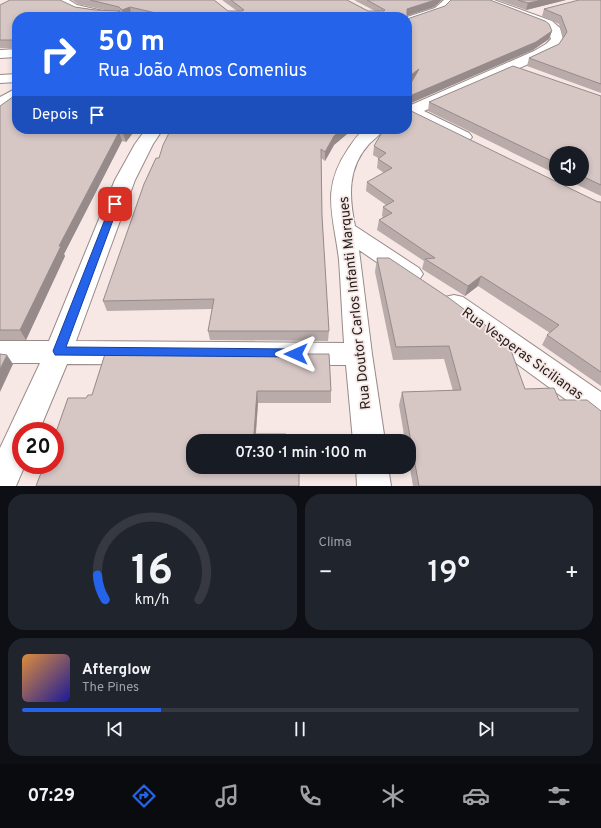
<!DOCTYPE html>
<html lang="pt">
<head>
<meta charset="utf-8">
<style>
	body { margin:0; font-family:Overpass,sans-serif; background:#20242c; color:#f1f3f6; height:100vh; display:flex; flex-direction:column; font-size:15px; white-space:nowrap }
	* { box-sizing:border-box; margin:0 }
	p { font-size:13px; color:#9ea1a6 }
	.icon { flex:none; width:22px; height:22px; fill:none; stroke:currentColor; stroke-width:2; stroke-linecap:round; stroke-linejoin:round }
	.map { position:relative; height:486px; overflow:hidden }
	.sheet { display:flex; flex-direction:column; gap:8px; padding:8px; background:#0d0f14; flex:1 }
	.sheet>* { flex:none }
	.hud { position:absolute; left:12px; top:12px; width:400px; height:122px; border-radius:16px; box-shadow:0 2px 6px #0003; background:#2563eb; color:#fff; overflow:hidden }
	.buttons { position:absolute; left:549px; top:146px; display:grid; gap:8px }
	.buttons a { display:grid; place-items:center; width:40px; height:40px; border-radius:50%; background:#171b24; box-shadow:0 2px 6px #0003; font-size:20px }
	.speed { position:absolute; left:12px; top:422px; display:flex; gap:8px; font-size:20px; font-weight:700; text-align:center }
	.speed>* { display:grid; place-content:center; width:52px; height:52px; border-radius:50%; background:#171b24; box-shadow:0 2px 6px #0003; line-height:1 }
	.speed .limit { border:6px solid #d22; background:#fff; color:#111 }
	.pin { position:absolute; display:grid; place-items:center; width:34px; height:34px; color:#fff; margin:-17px; border-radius:8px; box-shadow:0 2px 6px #0006 }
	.me { position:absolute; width:44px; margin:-22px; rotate:270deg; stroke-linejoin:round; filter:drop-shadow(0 0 3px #0008) }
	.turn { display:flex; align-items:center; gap:14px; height:84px; padding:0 20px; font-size:18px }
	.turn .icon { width:52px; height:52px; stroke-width:2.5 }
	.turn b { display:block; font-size:28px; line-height:34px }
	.then { display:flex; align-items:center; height:38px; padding:0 20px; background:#0003; gap:8px; font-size:15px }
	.big { font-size:30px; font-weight:600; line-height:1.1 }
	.sheet .card { flex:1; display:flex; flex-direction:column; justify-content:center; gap:6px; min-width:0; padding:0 14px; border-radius:16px; background:#20242c }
	.sheet .dial { align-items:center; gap:0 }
	.dial svg { height:104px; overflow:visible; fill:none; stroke:#363941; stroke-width:7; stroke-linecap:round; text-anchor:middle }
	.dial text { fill:#f1f3f6; stroke:none }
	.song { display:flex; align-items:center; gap:12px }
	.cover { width:48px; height:48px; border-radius:6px; background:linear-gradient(135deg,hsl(30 70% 55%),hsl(240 70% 35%)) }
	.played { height:4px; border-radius:2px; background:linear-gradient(90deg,#2563eb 25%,#363941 25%) }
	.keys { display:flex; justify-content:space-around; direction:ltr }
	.heat { display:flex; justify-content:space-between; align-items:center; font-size:22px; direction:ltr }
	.sheet .tiles { flex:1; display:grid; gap:8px; grid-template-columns:1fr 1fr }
	.card:last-child { grid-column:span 2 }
	.trip { position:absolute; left:186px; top:434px; width:230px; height:40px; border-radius:16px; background:#171b24; box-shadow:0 2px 6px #0003; font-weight:600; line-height:40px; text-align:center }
	.dock { display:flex; height:64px; justify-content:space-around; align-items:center; background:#090b0e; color:#9ea1a6 }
	.dock .icon { width:28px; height:28px }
	.dock .on { color:#2563eb }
	.dock b { font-size:18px; color:#f1f3f6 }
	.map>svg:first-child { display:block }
</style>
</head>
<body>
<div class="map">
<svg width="601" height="486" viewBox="0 0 601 486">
	<rect width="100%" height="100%" fill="#f7e8e5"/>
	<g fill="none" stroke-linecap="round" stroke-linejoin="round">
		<defs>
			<g id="minor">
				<path d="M57,0h12l8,5 43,10 2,2c-18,0 -54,-1 -65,-17z"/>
				<path d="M444,0h11l-12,12 -36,13v-8l28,-9z"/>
				<path d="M479,0h15l58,21 8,7 3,11 -7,11 -12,7 -120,54 45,22 3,4 -3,4 -6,1 -53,-25 -3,1v-14l4,1 123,-54 12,-7 5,-5 -3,-9 -4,-3 -64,-25z"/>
				<path d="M17,49v8l-17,1v-8z"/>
				<path d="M17,74v8l-17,1v-8z"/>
				<path d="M17,88v12l-17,9v-12z"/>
				<path d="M146,129h17l-10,15 -18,36 -59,161 268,2c-2,-28 -3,-55 -5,-83 -5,-44 -19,-70 9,-111 13,-19 13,-20 36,-20 -4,6 -10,10 -15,15 -22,24 -20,53 -14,82l64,42 4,6 -4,6 -8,2 -8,-2 -44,-30 13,104 13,87h-32l-7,-76 -279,-1 -28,67h-18v34h4l-9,21h-16v-38l40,-85h-40v-22h49l66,-161 20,-36z"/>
				<path d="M454,295l9,2 138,95v30l-10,-4 -146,-107 -3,-7 3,-7z"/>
				<path d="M356,467h32l3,19h-34z"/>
			</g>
		</defs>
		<use href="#minor" stroke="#988a88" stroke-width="2"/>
		<use href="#minor" fill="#fff" fill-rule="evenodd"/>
	</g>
	<g fill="#b8aba9">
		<path d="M72,0h142l14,11h9l-15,-11h125l21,11h7l-21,-11h88l-8,7 -27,9v3l145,12 -3,8 -16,11 -122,53h-4v-13l5,-8 -5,4v-69h-263l-13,-3 -7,3h-1l-3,-3 -103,3v31h-17v-43l75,2 20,3 14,1 -31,-7z"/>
		<path d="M498,0h68l-40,10z"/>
		<path d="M601,0v93l-74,-27 2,-8 30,-14 4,-7 -4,-13 -17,-8 2,-7z"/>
		<path d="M601,96v100l-36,-17h17v-26h-26v21l-128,-63 1,-9z"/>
		<path d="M0,106l17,23h119l-10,13 -4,-1 -58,113 1,2 -39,84h-26z"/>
		<path d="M166,129h187l-19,16 -9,16 -4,-3 1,58 7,115 -1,10 -118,-1 -2,-9 4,-22 -105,2 -4,-10 56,-143 12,-28z"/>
		<path d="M374,146l227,56v184l-59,-41 5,-10 3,-2 -72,-47 -13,10 -43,-27 2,-8 -47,-31 2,-10 4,-3 -1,-1 1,-9 3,-2 -20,-14 1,-9 17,-9 -7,-5 1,-9v-1l-5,-3z"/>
		<path d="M377,258l148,131 34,11 42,86h-188l-4,-23v-22h-4l-6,-36 3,-13 51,-1 -9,-32 -51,1 -18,-88z"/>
		<path d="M105,354h224l2,37v12h-73l-2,31h30l1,7h-94v26h93v2h13v17h-263l8,-21h11v-30l13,-37h18l2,-3h4z"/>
	</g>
	<g fill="#968b8a">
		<path d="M435,0h7l-8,7 -28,9 1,-7z"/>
		<path d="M542,0h24l-40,10 2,-7z"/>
		<path d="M130,7l1,7 -8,3 -1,-7z"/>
		<path d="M120,11l1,6h-12z"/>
		<path d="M552,31l-3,8 -16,11 -122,53 1,-8z"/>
		<path d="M419,69l-1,8 -11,9v-8z"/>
		<path d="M126,129h10l-10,13 -3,-9z"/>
		<path d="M343,129h10l-19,16 -9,16v-9l9,-16z"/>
		<path d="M119,132l3,9 -58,113 1,2 -39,84 -6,-10 39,-84z"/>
		<path d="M481,276l-3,10 -13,10 3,-10z"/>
		<path d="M7,355l6,9 -13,28v-23z"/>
		<path d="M257,391l1,12 -3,38 -1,-7z"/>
	</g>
	<g fill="#d6c7c5" stroke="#968b8a">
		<path d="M10,0h50l15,7 20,3 25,1 -11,6h-92v24l-1,1 -2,-2h-14v-35z"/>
		<path d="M90,0h124l14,11h14l2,-1 -13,-10h116l21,11h16l1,-1 -18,-10h68l-28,9v10l38,-13 6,-6h39l55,21 4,3 3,7 -16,11 -124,53 -5,-1v9v-13l12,-21 -12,9v-61h-234l-43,-10 -8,3 -3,-3z"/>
		<path d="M518,0h24l-14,3z"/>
		<path d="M579,0h22v84l-72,-26 30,-14 8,-12 -6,-16 -17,-7z"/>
		<path d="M513,66l88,30v89l-19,-9v-23h-26v10l-127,-61z"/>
		<path d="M17,94v35h109l-3,4 -4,-1 -60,114h2l-41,84h-20v-224z"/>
		<path d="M407,109l191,93h3v170l-54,-37 12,-10 -78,-49 -13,10 -43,-27 10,-1 -56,-38 13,-7 -9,-6 11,-6 -27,-19 25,-14 -14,-9 8,-6 -12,-7 10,-17h23z"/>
		<path d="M171,129h172l-9,7 -9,16 -4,-3 1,67 7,115h-121l6,-32 -111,2 41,-117 12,-26h3l4,-13z"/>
		<path d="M377,258h12l60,40 59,44 17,47 29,-1 5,12h28l14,11v75h-182l-17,-94 59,-2 -12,-44 -53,1z"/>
		<path d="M0,354l7,1 -7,14z"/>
		<path d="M105,354h224l2,37h-74l-3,43h32v7h-93v26h93v2h13v17h-263l8,-21h11v-30l13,-37h18l2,-3h4z"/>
	</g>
	<path fill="#2563eb" stroke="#184099" d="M115,202l4,2 -53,143 230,2 4,2 2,3 -2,3 -245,-2 -2,-4 58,-147z"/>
	<g text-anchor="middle" stroke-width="3.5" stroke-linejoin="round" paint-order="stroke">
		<g font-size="14" fill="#241e1e" stroke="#f7e8e5">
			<text transform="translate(354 303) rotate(-96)" y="5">Rua Doutor Carlos Infanti Marques</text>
			<text transform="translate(523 353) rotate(36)" y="5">Rua Vesperas Sicilianas</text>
		</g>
	</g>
</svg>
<div class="buttons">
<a><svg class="icon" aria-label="sound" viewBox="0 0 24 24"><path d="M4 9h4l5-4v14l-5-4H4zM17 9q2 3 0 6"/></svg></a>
</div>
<div class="speed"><div class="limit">20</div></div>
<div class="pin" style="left:115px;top:204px;background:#d93025"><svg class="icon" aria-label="arrive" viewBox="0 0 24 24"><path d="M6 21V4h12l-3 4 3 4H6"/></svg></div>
<svg class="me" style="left:296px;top:354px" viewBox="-20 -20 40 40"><path d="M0-17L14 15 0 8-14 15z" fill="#2563eb" stroke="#fff" stroke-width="4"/></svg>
<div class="trip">07:30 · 1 min · 100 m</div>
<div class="hud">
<div class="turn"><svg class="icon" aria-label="right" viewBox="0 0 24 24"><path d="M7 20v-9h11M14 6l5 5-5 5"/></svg><div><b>50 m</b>Rua João Amos Comenius</div></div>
<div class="then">Depois<svg class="icon" aria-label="arrive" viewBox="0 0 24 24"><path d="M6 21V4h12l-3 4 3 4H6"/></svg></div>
</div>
</div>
<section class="sheet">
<div class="tiles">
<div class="card dial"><svg viewBox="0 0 100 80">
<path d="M14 69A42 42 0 1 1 86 69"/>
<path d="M14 69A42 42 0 0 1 8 50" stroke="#2563eb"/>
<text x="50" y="56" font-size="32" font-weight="700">16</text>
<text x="50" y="72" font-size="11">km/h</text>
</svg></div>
<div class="card"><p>Clima</p>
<div class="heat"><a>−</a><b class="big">19°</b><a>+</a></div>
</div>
<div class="card">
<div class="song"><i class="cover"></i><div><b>Afterglow</b><p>The Pines</p></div></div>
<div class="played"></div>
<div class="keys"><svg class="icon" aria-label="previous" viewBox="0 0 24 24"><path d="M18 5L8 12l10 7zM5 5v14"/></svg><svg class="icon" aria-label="pause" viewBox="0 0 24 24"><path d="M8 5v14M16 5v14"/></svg><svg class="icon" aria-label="next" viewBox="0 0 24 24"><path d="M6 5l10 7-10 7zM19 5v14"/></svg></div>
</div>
</div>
</section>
<nav class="dock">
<b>07:29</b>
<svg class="icon on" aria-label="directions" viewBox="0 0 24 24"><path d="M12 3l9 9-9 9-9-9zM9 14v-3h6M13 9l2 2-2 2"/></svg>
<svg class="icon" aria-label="music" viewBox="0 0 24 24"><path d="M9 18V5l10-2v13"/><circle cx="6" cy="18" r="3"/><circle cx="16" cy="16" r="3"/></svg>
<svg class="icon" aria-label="phone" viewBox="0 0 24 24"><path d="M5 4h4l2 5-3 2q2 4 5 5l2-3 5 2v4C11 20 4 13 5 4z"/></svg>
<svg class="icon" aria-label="climate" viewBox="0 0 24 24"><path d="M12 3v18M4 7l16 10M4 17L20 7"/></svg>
<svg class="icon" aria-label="car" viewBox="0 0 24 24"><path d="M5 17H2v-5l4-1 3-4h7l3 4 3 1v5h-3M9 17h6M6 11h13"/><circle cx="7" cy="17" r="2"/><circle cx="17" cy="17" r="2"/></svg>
<svg class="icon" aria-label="filters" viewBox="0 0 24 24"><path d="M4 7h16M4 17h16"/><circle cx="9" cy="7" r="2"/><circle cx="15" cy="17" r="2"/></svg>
</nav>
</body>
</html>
